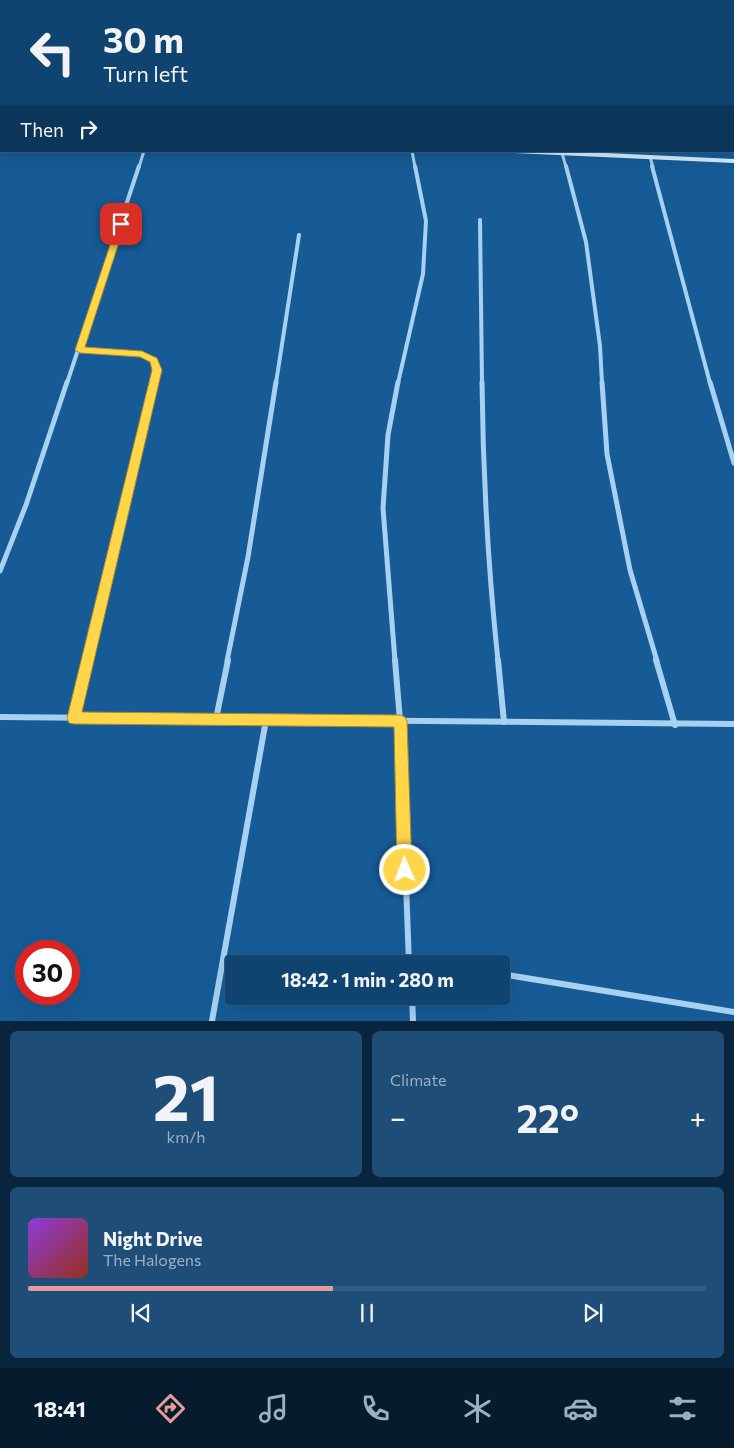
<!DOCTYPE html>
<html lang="en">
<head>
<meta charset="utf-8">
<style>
	body { margin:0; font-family:Commissioner,sans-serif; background:#1e4e78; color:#f1f3f6; height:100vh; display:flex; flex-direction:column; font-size:19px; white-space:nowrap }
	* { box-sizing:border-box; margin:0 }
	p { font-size:16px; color:#9cb0c3 }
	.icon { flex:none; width:28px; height:28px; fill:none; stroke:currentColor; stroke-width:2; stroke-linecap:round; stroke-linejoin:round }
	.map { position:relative; height:1021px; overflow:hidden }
	.panel { display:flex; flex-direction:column; gap:10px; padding:10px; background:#09253e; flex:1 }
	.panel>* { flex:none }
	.hud { position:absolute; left:0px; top:0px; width:735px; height:152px; box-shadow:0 5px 20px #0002,0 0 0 1px #305c83; background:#104470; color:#f1f3f6; overflow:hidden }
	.speed { position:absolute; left:15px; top:940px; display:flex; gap:10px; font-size:25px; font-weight:700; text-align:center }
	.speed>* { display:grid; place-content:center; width:65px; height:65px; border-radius:50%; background:#104470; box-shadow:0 5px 20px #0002,0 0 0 1px #305c83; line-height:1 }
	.speed .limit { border:8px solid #d22; background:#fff; color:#111 }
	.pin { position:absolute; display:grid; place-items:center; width:42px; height:42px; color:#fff; margin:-21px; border-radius:10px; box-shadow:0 2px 8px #0006 }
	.me { position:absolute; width:55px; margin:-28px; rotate:358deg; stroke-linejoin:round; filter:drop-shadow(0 0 4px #0008) }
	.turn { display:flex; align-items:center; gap:18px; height:105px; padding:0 20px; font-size:22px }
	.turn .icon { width:65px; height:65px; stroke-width:2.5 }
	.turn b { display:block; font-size:35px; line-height:42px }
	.then { display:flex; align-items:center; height:48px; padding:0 20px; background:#0003; gap:10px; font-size:19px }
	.big { font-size:38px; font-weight:700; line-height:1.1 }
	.panel .tile { flex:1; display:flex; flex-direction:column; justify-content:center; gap:8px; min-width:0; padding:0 18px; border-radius:8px; background:#1e4e78 }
	.panel .dial { align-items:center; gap:0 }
	.dial b { font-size:65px; line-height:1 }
	.song { display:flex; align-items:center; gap:15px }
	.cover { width:60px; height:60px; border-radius:8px; background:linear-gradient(135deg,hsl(270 70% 55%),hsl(10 70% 35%)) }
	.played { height:5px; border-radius:2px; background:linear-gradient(90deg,#e69b98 45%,#305c83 45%) }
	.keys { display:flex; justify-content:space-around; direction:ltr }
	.heat { display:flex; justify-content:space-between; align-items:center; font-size:28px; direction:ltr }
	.panel .tiles { flex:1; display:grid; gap:10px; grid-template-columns:1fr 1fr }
	.tile:last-child { grid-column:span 2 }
	.trip { position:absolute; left:225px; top:955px; width:285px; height:50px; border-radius:5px; background:#104470; box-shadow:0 5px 20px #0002,0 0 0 1px #305c83; font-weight:700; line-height:50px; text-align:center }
	.tabs { display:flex; height:80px; justify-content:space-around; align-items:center; background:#061b2d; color:#9cb0c3 }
	.tabs .icon { width:35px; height:35px }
	.tabs .on { color:#e69b98 }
	.tabs b { font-size:22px; color:#f1f3f6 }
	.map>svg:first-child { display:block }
</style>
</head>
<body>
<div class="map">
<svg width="734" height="1021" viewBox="0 0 734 1021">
	<rect width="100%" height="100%" fill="#165b96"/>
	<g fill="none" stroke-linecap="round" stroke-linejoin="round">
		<g stroke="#a8d0f1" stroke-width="3">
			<path d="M0,88l1,-3"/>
			<path d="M412,151l3,16"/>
			<path d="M562,153l4,14"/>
			<path d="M650,157l3,10"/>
			<path d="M139,167l5,-16"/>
		</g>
		<g stroke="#a8d0f1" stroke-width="4">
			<path d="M566,166l20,76 14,104 2,37"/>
			<path d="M652,166l58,217"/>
			<path d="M480,220l2,163"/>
			<path d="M80,350l62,4 12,6 3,10 -3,13"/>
			<path d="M67,383l72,-217"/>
			<path d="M276,383l23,-148"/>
			<path d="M398,383l25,-109 3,-53 -11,-55"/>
		</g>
		<g stroke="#a8d0f1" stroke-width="5">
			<path d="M482,382c1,94 6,185 16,279"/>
			<path d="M602,382l5,72 23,116 27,91"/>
			<path d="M710,382l24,81"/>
			<path d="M0,571l26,-66 41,-123"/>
			<path d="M88,661l66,-279"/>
			<path d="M227,661l21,-104 28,-175"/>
			<path d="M395,661l-12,-153 5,-73 10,-53"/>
		</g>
		<g stroke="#a8d0f1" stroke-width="6">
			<path d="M395,660l5,61 9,243"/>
			<path d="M498,660l6,62"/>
			<path d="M656,660l19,65"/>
			<path d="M0,717l734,7"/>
			<path d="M74,718l14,-58"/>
			<path d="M216,719l12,-59"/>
			<path d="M409,959l32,5"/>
			<path d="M501,974l233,38"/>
			<path d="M412,996l1,25"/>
			<path d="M212,1021l54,-301"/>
		</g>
		<g fill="#d6eafc" fill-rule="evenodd">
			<rect x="0" y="136" width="1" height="4"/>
			<path d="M511,151h53l170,8v4l-220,-10z"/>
		</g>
	</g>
	<path fill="#ffd54a" stroke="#a68a30" d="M121,221l4,3 -40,123 57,4 15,7 5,12 -80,342 318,3 5,2 2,4 5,149 -2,5 -5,2 -6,-2 -2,-5 -3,-143 -320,-3 -5,-1 -2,-5 85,-348 -2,-8 -10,-5 -60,-4 -5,-3 42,-126z"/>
</svg>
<div class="speed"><div class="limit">30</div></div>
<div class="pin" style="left:121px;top:224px;background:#d93025"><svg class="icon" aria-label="arrive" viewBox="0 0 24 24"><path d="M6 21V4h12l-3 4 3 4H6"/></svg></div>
<svg class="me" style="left:405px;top:870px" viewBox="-20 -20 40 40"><circle r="17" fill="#ffd54a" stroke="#fff" stroke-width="3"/><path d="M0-11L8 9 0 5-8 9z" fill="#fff"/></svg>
<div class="trip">18:42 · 1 min · 280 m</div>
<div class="hud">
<div class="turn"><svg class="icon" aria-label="left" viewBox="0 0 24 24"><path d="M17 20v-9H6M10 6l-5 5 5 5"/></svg><div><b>30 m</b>Turn left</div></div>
<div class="then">Then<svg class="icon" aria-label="right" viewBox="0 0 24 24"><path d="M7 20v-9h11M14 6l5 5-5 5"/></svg></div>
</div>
</div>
<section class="panel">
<div class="tiles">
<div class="tile dial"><b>21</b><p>km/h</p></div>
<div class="tile"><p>Climate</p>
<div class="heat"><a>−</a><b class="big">22°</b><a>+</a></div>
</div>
<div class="tile">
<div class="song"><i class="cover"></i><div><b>Night Drive</b><p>The Halogens</p></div></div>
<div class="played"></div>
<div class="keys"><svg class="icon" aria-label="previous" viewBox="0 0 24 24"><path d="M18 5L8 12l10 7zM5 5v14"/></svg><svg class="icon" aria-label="pause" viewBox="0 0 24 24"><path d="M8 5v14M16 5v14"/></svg><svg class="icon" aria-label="next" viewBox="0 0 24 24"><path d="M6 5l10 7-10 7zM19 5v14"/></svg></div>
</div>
</div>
</section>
<nav class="tabs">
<b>18:41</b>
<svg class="icon on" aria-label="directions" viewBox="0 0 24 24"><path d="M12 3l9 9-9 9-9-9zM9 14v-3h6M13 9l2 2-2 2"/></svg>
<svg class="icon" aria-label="music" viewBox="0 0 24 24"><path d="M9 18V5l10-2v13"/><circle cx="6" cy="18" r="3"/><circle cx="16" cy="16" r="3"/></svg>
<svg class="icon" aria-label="phone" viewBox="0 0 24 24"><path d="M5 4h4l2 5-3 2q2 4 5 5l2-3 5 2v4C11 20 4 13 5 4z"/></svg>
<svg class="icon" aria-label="climate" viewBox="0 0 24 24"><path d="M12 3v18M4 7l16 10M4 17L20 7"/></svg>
<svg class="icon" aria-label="car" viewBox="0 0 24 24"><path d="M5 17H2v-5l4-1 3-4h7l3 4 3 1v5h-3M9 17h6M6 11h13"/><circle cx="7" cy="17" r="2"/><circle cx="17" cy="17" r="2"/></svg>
<svg class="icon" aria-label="filters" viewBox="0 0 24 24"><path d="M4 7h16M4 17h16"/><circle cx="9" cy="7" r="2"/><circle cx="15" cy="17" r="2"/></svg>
</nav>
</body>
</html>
